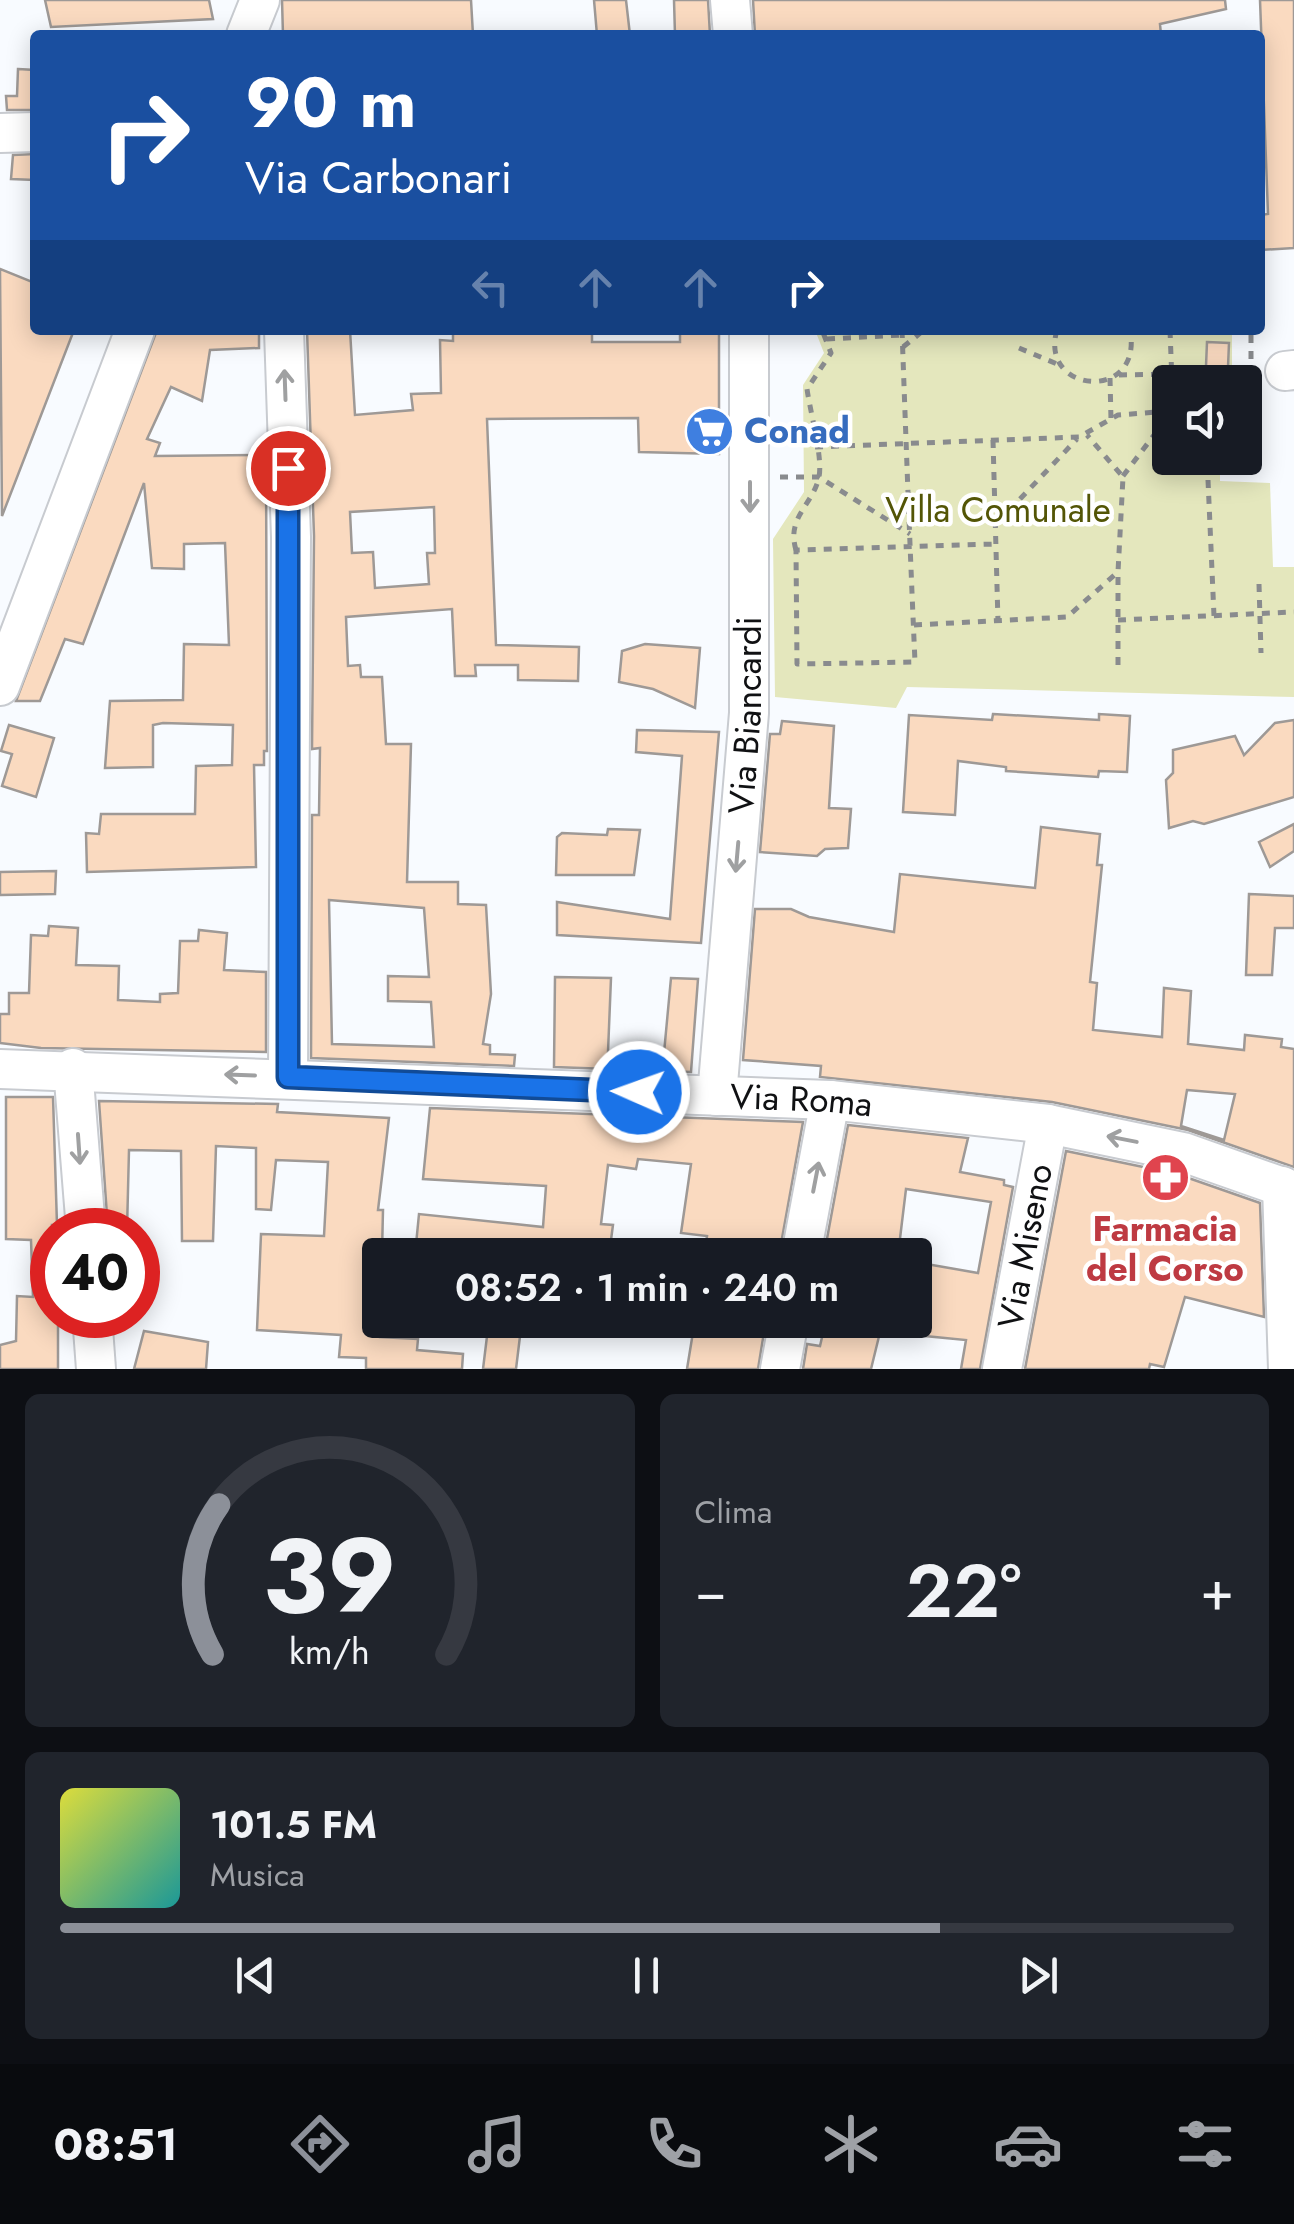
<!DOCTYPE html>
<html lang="it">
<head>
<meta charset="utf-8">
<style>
	body { margin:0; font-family:Jost,sans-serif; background:#20242c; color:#f1f3f6; height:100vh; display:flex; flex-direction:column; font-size:38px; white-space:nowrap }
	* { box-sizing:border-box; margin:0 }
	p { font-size:32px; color:#9ea1a6 }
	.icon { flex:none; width:55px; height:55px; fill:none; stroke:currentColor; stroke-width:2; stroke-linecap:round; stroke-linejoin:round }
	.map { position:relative; height:1369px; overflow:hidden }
	.sheet { display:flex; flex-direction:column; gap:25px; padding:25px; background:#0d0f14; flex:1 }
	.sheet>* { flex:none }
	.hud { position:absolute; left:30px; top:30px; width:1235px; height:305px; border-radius:10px; box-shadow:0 5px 25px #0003; background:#1a4fa0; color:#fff; overflow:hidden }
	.tools { position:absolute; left:1152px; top:365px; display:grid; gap:20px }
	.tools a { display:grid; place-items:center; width:110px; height:110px; border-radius:10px; background:#171b24; box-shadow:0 5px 25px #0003; font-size:50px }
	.speed { position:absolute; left:30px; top:1208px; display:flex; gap:20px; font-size:50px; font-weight:700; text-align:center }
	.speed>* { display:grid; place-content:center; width:130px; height:130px; border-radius:50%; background:#171b24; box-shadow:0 5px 25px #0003; line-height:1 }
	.speed .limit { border:15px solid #d22; background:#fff; color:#111 }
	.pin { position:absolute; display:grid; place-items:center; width:85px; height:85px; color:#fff; margin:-42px; border:5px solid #fff; border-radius:50%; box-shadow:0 2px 10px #0007 }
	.me { position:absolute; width:110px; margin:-55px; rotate:272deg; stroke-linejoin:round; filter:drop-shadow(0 0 8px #0008) }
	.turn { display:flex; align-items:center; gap:35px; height:210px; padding:0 50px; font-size:45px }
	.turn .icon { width:130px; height:130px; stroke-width:2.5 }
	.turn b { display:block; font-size:70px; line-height:85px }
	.lanes { display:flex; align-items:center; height:95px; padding:0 50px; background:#0003; justify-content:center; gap:50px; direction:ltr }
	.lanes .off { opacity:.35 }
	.big { font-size:75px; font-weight:600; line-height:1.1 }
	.sheet .card { flex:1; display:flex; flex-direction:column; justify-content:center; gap:15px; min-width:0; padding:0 35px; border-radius:15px; background:#20242c }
	.sheet .dial { align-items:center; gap:0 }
	.dial svg { height:260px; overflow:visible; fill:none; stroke:#363941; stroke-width:7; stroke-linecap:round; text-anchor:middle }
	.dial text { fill:#f1f3f6; stroke:none }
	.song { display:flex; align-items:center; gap:30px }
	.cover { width:120px; height:120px; border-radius:15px; background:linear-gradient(135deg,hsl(60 70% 55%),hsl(180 70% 35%)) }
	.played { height:10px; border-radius:5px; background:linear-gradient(90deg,#8c9099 75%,#363941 75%) }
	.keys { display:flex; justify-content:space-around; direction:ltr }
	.heat { display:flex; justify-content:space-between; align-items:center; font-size:55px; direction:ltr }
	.sheet .tiles { flex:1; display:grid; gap:25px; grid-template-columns:1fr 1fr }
	.card:last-child { grid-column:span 2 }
	.trip { position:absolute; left:362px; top:1238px; width:570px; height:100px; border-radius:10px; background:#171b24; box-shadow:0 5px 25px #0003; font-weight:600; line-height:100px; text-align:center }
	.tabs { display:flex; height:160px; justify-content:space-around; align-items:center; background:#090b0e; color:#9ea1a6 }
	.tabs .icon { width:70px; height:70px }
	.tabs .on { color:#8c9099 }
	.tabs b { font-size:45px; color:#f1f3f6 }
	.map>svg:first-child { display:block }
</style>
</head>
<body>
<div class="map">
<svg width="1294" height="1369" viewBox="0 0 1294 1369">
	<rect width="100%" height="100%" fill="#f8fbff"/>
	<path fill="#e4e7bd" d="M815,330h417v52h-62v76h50v23l50,2 3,84h21v130l-387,-10 -11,21 -121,-11 -2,-158 31,-47 -1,-107 21,-32z"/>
	<g fill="#fadac0" stroke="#9e9996" stroke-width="2.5" fill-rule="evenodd">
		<path d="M45,0h164l4,19 -162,8z"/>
		<path d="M282,0h189l2,35h-190z"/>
		<path d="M594,0h32l4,35h-33z"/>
		<path d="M674,0h34l2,35h-35z"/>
		<path d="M753,0h472l1,9 -66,15 1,11h-406z"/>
		<path d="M1260,0h34v248l-34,2v-35l8,-1z"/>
		<path d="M18,69l17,1v40h-28l-1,-14h11z"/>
		<path d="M35,154v26l-24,-1 2,-24z"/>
		<path d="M0,269l35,14v47h39l-72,186z"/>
		<path d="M157,330h102v18l-49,2 -8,51 -31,-14 -24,52 13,4 -5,13 111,-1 1,296h-3v14h-10l2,102 -169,5 -1,-39 13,1 2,-20h94l1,-48 36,-1 1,-40 -70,-2 -10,2v42l-48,1 5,-67 73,-1 1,-56 45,1 -4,-102 -41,1v25l-32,-1 -8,-85 -61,161 -18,-5 -25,62h-24z"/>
		<path d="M307,330h43l5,85 58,-5 -2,-16 30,-1 -1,-53 13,1v-11h139v12h88v-12h39v124l-80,-2 -1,-34 -151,1 9,226 83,2 -1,34 -60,-1v-15h-43l1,11h-21l-3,-67 -106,8 2,49 12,-1 1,12h21l4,67h25l-4,138h51v22l28,1 5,89 -8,50 7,1v9l25,1 -1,11 -203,-8 1,-243h7l1,-67 -8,1 2,-213zM434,507l1,46h-8l2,31 -54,4 -2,-36 -21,1 -2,-41zM329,900l95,8 5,69 -41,-1v25l43,1 3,45 -102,-3z"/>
		<path d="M1207,342l22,1 -1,24 -22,-1z"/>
		<path d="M645,644l55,4 -5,60 -42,-19 -34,-7 3,-31z"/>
		<path d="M993,714l106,6v-6l31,2 -3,56 -28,-1 -1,6 -92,-6v-4l-48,-6 -3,54 -52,-3 6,-97 83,5z"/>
		<path d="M1294,720v77l-90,27 -11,-3 -24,7 -3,-48 7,-7v-23l62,-14 9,19 31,-32z"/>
		<path d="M782,721l52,5 -5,82 22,1 -3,39 -23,1 -8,7 -57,-4 10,-118h10z"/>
		<path d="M9,725l45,13 -18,59 -34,-11 10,-32 -11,-3z"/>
		<path d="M637,730l82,2 -18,211 -144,-8v-33l113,17 12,-163 -46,-4z"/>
		<path d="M1294,824v27l-24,16 -11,-25z"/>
		<path d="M1041,827l59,7 -3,31h5l-12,117 7,1 -4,47 69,7 2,-49 27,3 -3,53 56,6 1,-15 37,4 -1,8 13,2v118l-106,-37 -136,-28 -232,-25 1,-11 -78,-6 12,-151h36l18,8 85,15 6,-58 135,14zM1187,1090l48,4 -11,46 -43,-14z"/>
		<path d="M608,829l32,1 -6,45h-78l1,-38 5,-4 45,2z"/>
		<path d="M56,871l-1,23 -55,1v-23z"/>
		<path d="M1249,894l45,2v32h-19l-3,47h-26z"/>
		<path d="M49,926l29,2 -2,37 43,1 -1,34 42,2v-8l18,-1 2,-52h18l1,-11 28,3 -3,37 42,2v80l-225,-4 -41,-5v-29h9v-21h20l2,-58 17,1z"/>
		<path d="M555,977l56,1 -3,74 56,1 7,-75 27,1 -7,93 -137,-5z"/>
		<path d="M6,1097h47l4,128h-5v90h6v54h-58v-24l16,-4 1,-45 16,1 -2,-57 -25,-1z"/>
		<path d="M99,1101l179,3 -1,8 112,6 -11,92h5l-3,127 38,2 -1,11 46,4 -1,15h-96v-11l-27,-1 2,-22 -84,-5 4,-96 63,2 4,-74 -52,-2 -5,50 -15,-1v-61l-40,-2 -3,95h-31l-1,-90 -52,-1 -2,80h-19z"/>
		<path d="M430,1108l373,14 -24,133h-75l3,-19 -26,-3 10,-69 -53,-5 -2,10 -28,-4 -7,59 12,1 -4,30h-194l4,-41 124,13 3,-41 -123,-7z"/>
		<path d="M848,1125l120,13 -8,34 44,8v5l9,2 -33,182h-19l5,-29 -51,-5v-73l63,11 13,-71 -85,-13 -8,66h-74z"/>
		<path d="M1066,1151l111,23 83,29 4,114 -79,-20 -21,70 -14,-3 -1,5h-124z"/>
		<path d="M489,1320h33l-6,49h-33z"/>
		<path d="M695,1320h71l-8,49h-71z"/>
		<path d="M826,1320h57l-12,49h-68l4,-25 13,2z"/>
		<path d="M144,1331l64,11 -2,27h-72z"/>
	</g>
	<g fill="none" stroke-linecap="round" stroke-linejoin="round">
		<defs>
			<g id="minor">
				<path d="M730,0l3,35"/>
				<path d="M246,35l14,-35"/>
				<path d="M0,133l35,-1"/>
				<path d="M284,330l7,207 -3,540"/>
				<path d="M1285,371l9,-1"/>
				<path d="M0,686l135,-356"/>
				<path d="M73,1068l13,162"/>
				<path id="s1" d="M0,1069l830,31 218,24 135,28 111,39"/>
				<path id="s2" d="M717,1096l32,-383v-383"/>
				<path d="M1282,1186l6,183"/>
				<path d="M801,1255l29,-155"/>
				<path d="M92,1315l4,54"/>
				<path d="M780,1369l9,-49"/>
				<path id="s3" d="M1002,1369l46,-245"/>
			</g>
		</defs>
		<use href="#minor" stroke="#c8cbd0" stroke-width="42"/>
		<g stroke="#898b8e" stroke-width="5" stroke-dasharray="8 8" stroke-linecap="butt">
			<path d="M902,330c4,111 8,221 13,332l-118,2 -1,-114 200,-6"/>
			<path d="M1057,330c-19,64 87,73 73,0"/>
			<path d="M1170,330l2,52"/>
			<path d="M827,339l75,-4"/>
			<path d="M903,347l21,-17"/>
			<path d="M1019,348l38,16"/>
			<path d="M1119,375l52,-1"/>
			<path d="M1110,378l1,42"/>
			<path d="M1245,401h6v-70"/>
			<path d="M993,440l5,182"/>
			<path d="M815,447l264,-10 39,-22 52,-4"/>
			<path d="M1123,476l47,-62"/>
			<path d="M780,477h39l91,57"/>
			<path d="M1208,480l6,136"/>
			<path d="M1020,499l57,-60"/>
			<path d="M796,550c-10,-33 17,-45 23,-73 4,-20 -9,-66 -12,-88l24,-36 -9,-23"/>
			<path d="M1259,584l2,69"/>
			<path d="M1118,620l176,-8"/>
			<path d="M914,625l153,-8 51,-45 5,-95 -36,-42"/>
			<path d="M1118,665v-93"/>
		</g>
		<use href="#minor" stroke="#fff" stroke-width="38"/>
	</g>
	<defs><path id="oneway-shaft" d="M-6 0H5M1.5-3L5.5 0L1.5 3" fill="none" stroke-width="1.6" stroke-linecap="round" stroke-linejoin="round" transform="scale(2.5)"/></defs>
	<g stroke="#9fa0a1">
		<use href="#oneway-shaft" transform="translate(285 385) rotate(-92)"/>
		<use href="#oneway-shaft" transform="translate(750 497) rotate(90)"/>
		<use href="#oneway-shaft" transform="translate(737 857) rotate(95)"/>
		<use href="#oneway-shaft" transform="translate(240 1075) rotate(-178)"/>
		<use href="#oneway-shaft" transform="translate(1122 1139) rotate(-169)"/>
		<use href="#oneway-shaft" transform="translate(79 1149) rotate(86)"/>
		<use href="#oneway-shaft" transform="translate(816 1177) rotate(-79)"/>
	</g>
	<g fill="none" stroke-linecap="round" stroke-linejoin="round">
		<defs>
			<path id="route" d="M288,468v609l351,15"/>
		</defs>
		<use href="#route" stroke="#114b97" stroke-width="25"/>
		<use href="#route" stroke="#1a73e8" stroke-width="18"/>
	</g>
	<defs>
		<symbol id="supermarket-disc" viewBox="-11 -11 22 22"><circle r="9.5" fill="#3f7fe0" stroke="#fff"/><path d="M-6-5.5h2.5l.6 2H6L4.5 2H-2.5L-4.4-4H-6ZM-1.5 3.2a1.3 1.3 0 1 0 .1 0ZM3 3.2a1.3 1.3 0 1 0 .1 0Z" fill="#fff"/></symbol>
		<symbol id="pharmacy-disc" viewBox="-11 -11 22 22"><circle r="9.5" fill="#e0444e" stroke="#fff"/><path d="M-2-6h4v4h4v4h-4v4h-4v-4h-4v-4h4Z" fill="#fff"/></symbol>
	</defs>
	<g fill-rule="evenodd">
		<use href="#supermarket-disc" x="682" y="404" width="55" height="55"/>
		<use href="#pharmacy-disc" x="1138" y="1150" width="55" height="55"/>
	</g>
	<g text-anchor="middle" stroke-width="9" stroke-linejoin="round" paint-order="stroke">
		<g font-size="35" font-weight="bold" fill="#366cbe" stroke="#fff" text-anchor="start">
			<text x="744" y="443">Conad</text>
		</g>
		<g font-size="35" fill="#535506" stroke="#fff">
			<text x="998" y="522">Villa Comunale</text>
		</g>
		<g font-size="35" fill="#101113" stroke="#fff">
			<text dy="12" stroke="none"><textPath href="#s2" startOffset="382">Via Biancardi</textPath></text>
			<text dy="12" stroke="none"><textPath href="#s1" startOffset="802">Via Roma</textPath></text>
			<text dy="12" stroke="none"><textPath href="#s3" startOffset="125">Via Miseno</textPath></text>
		</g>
		<g font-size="35" font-weight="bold" fill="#be3a42" stroke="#fff">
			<text x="1165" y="1241">Farmacia<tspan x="1165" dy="40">del Corso</tspan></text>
		</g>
	</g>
</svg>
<div class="tools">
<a><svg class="icon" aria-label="sound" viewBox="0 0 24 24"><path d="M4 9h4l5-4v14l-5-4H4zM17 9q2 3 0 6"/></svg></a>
</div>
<div class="speed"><div class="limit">40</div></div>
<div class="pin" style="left:288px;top:468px;background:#d93025"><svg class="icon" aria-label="arrive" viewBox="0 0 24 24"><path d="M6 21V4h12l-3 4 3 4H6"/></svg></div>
<svg class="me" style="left:639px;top:1092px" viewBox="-20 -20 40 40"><circle r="17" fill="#1a73e8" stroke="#fff" stroke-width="3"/><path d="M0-11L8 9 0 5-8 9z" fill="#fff"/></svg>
<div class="trip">08:52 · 1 min · 240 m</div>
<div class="hud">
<div class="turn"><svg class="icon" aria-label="right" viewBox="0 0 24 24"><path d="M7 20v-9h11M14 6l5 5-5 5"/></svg><div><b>90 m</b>Via Carbonari</div></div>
<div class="lanes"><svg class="icon off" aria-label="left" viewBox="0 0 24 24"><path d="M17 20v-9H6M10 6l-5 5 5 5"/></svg><svg class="icon off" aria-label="ahead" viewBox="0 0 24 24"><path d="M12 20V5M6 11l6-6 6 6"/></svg><svg class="icon off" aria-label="ahead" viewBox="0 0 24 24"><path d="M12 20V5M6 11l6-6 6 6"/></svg><svg class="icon" aria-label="right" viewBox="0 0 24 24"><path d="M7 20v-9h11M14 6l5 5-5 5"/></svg></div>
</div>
</div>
<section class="sheet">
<div class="tiles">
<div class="card dial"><svg viewBox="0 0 100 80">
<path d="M14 69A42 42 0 1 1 86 69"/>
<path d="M14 69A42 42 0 0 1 16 23" stroke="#8c9099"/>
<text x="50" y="56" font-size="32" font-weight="700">39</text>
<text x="50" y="72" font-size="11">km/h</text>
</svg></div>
<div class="card"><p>Clima</p>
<div class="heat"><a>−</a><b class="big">22°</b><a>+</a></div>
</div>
<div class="card">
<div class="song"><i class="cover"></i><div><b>101.5 FM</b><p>Musica</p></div></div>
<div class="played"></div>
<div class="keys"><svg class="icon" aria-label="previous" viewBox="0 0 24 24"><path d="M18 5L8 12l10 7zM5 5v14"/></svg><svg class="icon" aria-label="pause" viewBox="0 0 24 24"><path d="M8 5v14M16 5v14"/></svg><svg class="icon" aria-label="next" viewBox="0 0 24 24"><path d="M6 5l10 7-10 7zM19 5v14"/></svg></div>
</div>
</div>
</section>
<nav class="tabs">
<b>08:51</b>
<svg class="icon on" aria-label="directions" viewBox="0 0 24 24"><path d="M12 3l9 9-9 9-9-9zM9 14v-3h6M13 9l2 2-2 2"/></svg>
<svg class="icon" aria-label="music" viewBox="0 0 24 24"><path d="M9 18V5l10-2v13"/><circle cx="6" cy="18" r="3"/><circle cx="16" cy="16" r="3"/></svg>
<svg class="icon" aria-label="phone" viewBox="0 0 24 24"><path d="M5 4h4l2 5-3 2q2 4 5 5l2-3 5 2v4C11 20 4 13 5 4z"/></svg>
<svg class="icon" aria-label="climate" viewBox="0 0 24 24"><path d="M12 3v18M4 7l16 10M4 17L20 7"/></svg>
<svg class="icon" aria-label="car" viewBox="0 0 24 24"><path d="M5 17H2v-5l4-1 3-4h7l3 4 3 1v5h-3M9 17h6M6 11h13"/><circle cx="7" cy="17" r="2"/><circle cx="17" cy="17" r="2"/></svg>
<svg class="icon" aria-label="filters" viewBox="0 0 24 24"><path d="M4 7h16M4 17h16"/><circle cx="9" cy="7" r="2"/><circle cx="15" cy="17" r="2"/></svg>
</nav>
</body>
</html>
